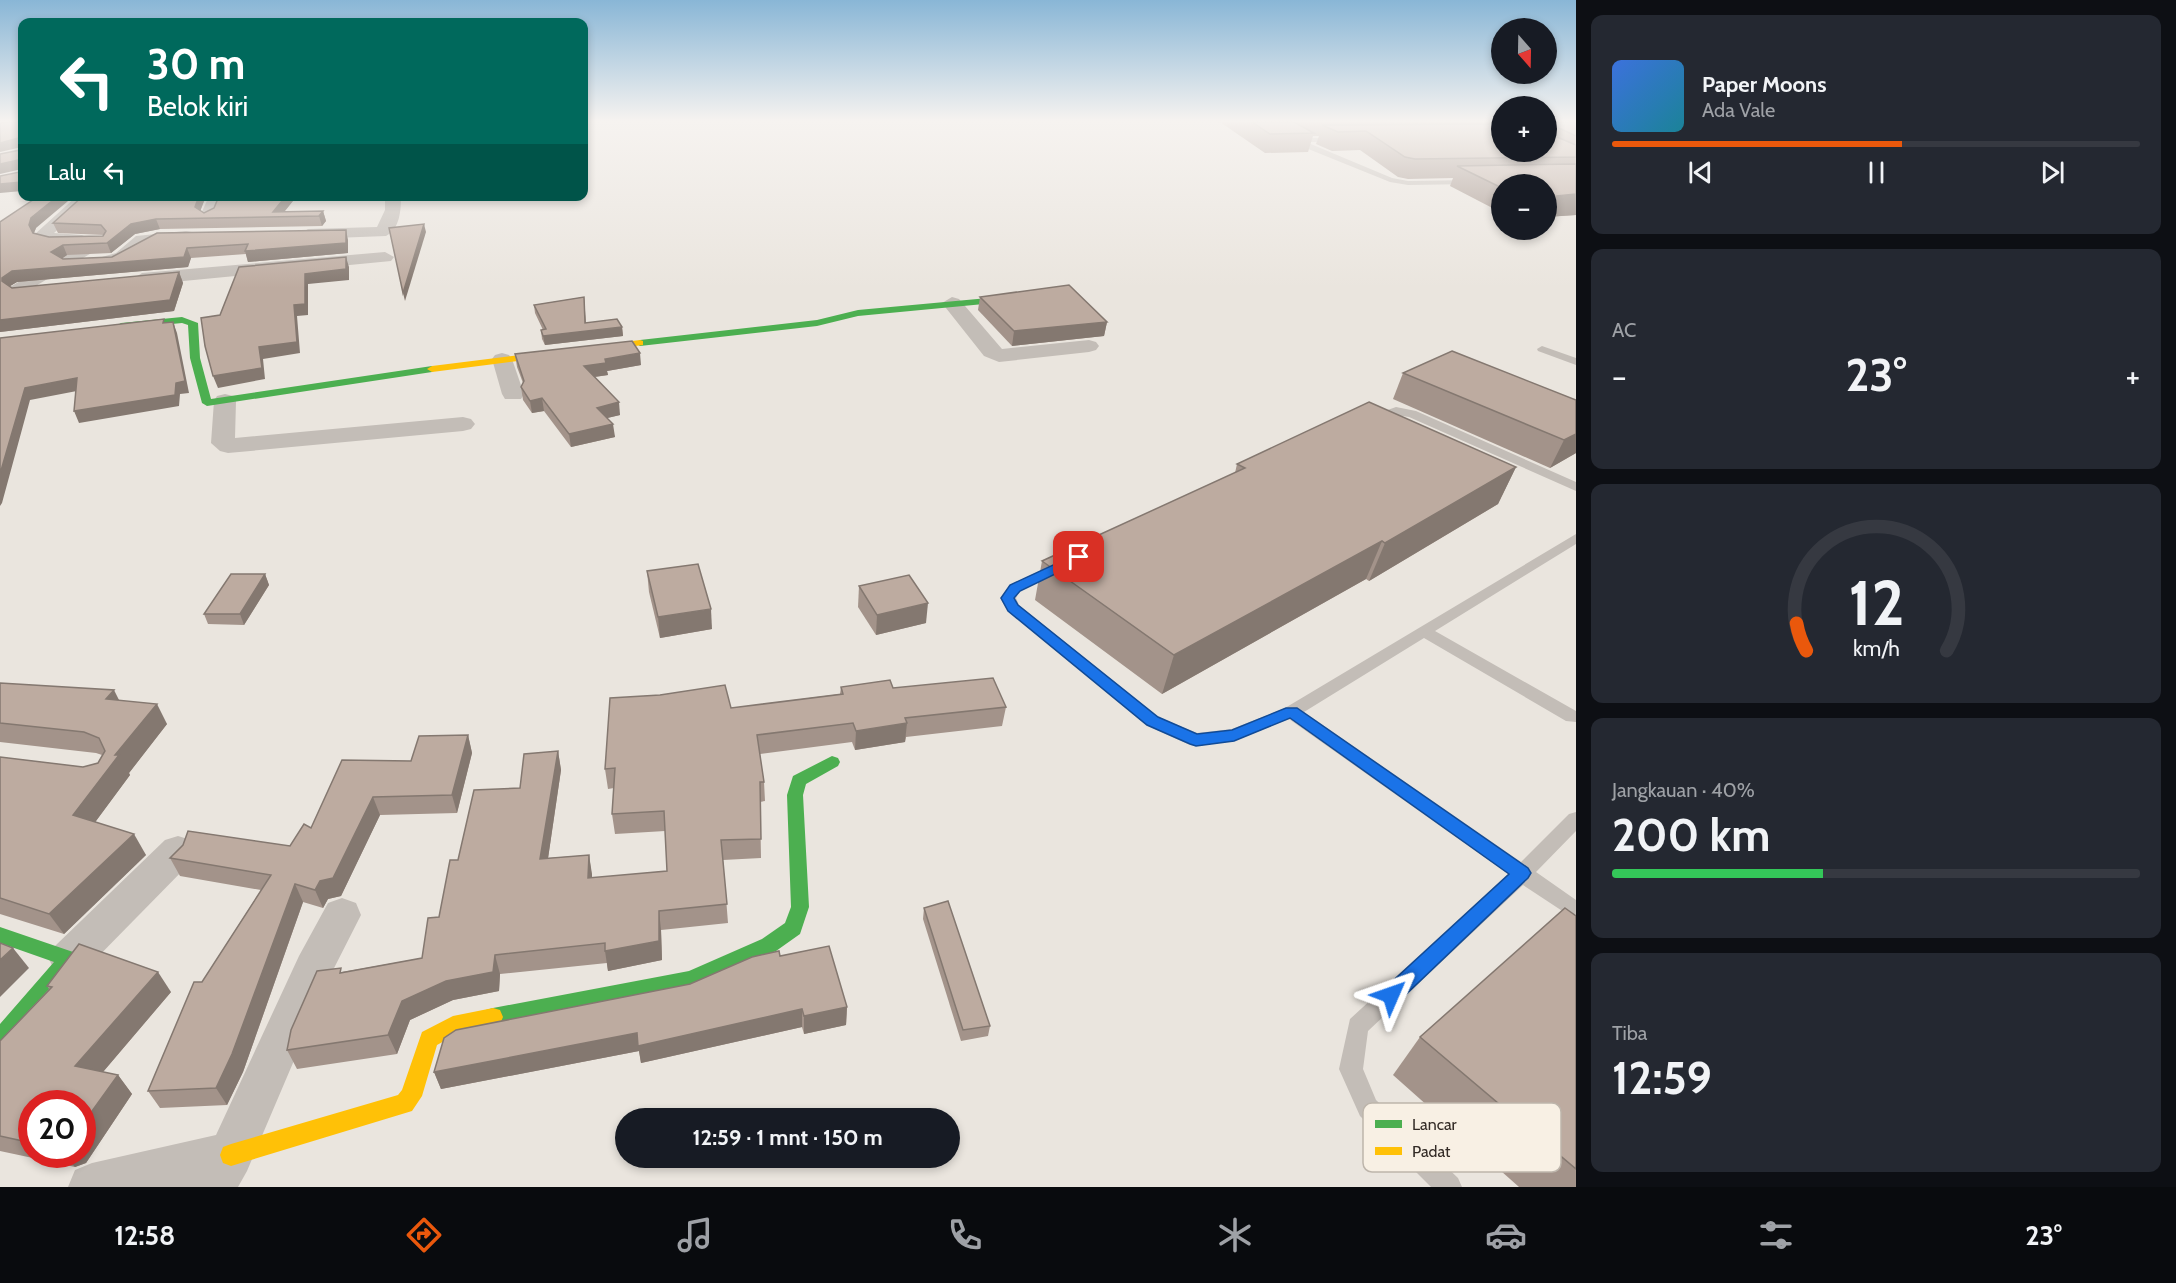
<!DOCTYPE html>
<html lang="id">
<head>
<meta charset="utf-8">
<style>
	body { margin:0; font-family:Cabin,sans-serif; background:#242831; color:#f1f3f6; height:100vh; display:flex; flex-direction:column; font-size:22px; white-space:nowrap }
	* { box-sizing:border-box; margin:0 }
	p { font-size:20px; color:#9ea1a6 }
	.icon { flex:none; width:33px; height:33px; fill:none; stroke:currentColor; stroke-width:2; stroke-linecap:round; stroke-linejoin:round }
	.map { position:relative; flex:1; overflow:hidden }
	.drawer { display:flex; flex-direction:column; gap:15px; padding:15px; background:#0d0f14; width:600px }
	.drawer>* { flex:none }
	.hud { position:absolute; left:18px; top:18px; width:570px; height:183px; border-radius:12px; box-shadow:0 3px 9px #0003; background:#00695c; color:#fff; overflow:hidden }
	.needle { width:39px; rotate:160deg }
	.tools { position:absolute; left:1491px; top:18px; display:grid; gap:12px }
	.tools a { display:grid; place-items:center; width:66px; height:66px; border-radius:50%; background:#171b24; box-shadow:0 3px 9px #0003; font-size:30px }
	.speed { position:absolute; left:18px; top:1090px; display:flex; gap:12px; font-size:30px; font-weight:700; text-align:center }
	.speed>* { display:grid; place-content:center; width:78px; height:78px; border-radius:50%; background:#171b24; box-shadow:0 3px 9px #0003; line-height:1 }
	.speed .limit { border:9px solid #d22; background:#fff; color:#111 }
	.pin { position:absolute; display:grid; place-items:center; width:51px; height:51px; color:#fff; margin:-26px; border-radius:12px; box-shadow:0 3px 9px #0006 }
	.me { position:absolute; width:66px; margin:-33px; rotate:47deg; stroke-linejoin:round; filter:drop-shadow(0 0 4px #0008) }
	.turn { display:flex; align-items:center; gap:21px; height:126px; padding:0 30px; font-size:27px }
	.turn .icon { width:78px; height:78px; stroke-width:2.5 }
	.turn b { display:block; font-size:42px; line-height:51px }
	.then { display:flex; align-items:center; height:57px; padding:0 30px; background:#0003; gap:12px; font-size:22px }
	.big { font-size:45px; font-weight:700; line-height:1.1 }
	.drawer .tile { flex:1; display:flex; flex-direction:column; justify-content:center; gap:9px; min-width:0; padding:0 21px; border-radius:12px; background:#242831 }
	.drawer .dial { align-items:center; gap:0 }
	.dial svg { height:156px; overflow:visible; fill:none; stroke:#363941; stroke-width:7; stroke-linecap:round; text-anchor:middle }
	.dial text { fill:#f1f3f6; stroke:none }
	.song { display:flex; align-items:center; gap:18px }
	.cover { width:72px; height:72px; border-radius:9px; background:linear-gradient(135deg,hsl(220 70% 55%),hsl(190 70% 35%)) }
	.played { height:6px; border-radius:3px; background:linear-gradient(90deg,#ea580c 55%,#363941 55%) }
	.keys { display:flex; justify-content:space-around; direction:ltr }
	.heat { display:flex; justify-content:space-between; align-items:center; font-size:33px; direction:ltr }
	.charge { height:9px; border-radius:4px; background:linear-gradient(90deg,#34c759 40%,#363941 0) }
	.trip { position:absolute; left:615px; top:1108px; width:345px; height:60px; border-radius:30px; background:#171b24; box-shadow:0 3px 9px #0003; font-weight:700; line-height:60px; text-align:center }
	.menu { display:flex; height:96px; justify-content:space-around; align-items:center; background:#090b0e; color:#9ea1a6 }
	.menu .icon { width:42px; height:42px }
	.menu .active { color:#ea580c }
	.menu b { font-size:27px; color:#f1f3f6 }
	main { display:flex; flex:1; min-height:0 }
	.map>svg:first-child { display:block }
</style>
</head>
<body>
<main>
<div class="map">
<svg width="1576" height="1187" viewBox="0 0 1576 1187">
	<rect width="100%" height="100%" fill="#eae5de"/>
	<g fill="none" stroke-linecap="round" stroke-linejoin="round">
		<g fill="#c3bdb7" fill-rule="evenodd">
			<path d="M1294,138h46l-3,4h-31l86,36 16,3 64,-1 4,2 -4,2 -64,1 -18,-3 -99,-40z"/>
			<path d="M1542,346l34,12v7l-38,-14 -1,-2z"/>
			<path d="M1396,407l20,4 160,71v9l-167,-74 -13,-2 -22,6 -6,-4z"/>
			<path d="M1576,534v10l-141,87 141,80v11l-10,-1 -142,-83 -120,74 217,150 48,-48 7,-2v19l-40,41 40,28v20l-53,-35 -155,146 -5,38 13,31 82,78 4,9h-31l-71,-71 -21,-47 11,-50 158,-145 -219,-155 -55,22 -38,5 -6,-1 -44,-20 -138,-114 -8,-13 10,-13 42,-20h10l2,3 -2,3 -42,20 -4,7 3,7 139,112 39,16 35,-4 53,-21z"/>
		</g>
		<g fill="#c3bdb7" fill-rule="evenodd">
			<path d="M77,196h18l-41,37 28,2 8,4 9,-3 6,1 3,4 -3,4 -105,62v-14l80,-48 -41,-3 -4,-8z"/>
			<path d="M209,196h16l-9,20 -8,5 -8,-5z"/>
			<path d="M385,196h16c0,14 -1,33 -15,40l-78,3 -8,-5 8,-5 69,-2 8,-17z"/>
			<path d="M186,231l6,1 3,4 -3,4 -45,5 -19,16 -20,5 -9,-5 3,-4 14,-4 20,-17z"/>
			<path d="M385,252l9,5 -3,4 -249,24 -9,-6 9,-6z"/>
			<path d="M952,297l7,2 43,50 87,-9 7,2 3,4 -3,4 -7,2 -90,10 -15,-6 -42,-53z"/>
			<path d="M502,353l7,2 3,4 12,35 -3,5h-16l-3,-5 -10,-35 3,-4z"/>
			<path d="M225,394l8,2 3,5 -1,37 228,-21 8,2 4,5 -4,5 -8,2 -235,22 -8,-2 -9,-8 3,-42 3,-5z"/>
			<path d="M178,836l13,4 5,11 -5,11 -108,110 -14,5 -14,-5 -6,-13 6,-13 110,-106z"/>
			<path d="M342,898l14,5 5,12 -31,61 -83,195 -9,16h-170l7,-17 17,-7 124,-28 83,-179 29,-53z"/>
		</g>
		<g fill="#4caf50" fill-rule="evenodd">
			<path d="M1022,295l3,1v4l-167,16 -41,10 -177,20 -5,-3 5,-3 177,-20 41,-10z"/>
			<path d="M182,317l16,6 2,35 11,41 221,-33 5,3 -5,3 -225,34 -5,-3 -12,-45 -2,-33 -6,-2 -61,6 -5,-3 5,-3z"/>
			<path d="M832,756l6,2 2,4 -2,4 -32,18 -3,11 6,112 -9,27 -24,17 -85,37 -198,38 -7,-2 -3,-7 3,-7 7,-2 196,-37 73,-32 23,-16 6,-16 -4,-112 6,-19z"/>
			<path d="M0,927l76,26 3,6 -72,87 -7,3v-25l54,-62 -54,-19z"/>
		</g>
		<g fill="#ffc107" fill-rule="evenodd">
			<path d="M640,340l3,1v4l-211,27 -5,-3 5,-3z"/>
			<path d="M493,1008l7,2 3,7 -3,7 -43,10 -20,11 -15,51 -10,15 -181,55 -8,-3 -3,-8 3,-8 8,-3 167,-49 4,-5 20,-58 31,-16z"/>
		</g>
	</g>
	<g fill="#a3938a" fill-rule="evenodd">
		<path d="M1220,122h282v30l44,-30h30v93l-30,2v-33h-44v29l-52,-27 3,-8 -45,1 -10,-2 -38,-27 -28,1 -16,-7 3,-8h-6l-5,16 -43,1z"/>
		<path d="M83,196h123l-6,15 4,2 93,-17 -13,16 39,-1 3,10 -4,5 -162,3 -25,5 -24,19 -44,2 -5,3 1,1 49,-2 45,-24 191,7v13l-100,9 -2,-8 -55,4 -3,9 -171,15 -7,4 2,2 167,-16 4,11 -9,28 -174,21v-110l36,6 -2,5 15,4 54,-1 1,-1 -46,-2 -5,-10z"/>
		<path d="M584,297l2,26 36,4 1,9 -78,9 -3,-6 -1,-9h2l-8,-17 -1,-8z"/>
		<path d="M980,297l127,25 -3,14 -92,10 -34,-36z"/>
		<path d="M515,354l126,11 -34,6 1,4 -13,2 25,38 -13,3 8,19 -44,10 -27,-36 -12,2 -9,-13 -2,-13 2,-4 -6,-16z"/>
		<path d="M1403,373l173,27v53l-26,15 -157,-69z"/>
		<path d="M1237,464l279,3 -18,37 -129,77 -3,-2 -204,115 -127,-94 7,-39 193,-88z"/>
		<path d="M647,571l65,58 -52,9 -11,-46z"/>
		<path d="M265,574l4,11 -25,40 -36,-1 -4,-10z"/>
		<path d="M859,586l67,37 -50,12 -18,-28z"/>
		<path d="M0,683l119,17 48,24 -38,49 1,2 -35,47 51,33 -82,79 -64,-20v-157l83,10 15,-4 4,-8 -6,-2 -96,-11z"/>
		<path d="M841,687l52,1 113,19 -4,19 -96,11 -1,5 -50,8 -3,-8 -92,12 4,28 1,19 -5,1 1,56 -38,2 5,63 -67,7 1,30 -54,11 -1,-8 -107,11 -1,17 -46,9 -43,20 -13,34 -100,15 -10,-19 55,-78 80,-14 17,-41 19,-57 62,-72 38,-37 3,19 -13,88 41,-3 3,23 75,-7 -2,-40 -50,3 -3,-20 2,-26 -6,1 -3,-20 126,-61 109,-14z"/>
		<path d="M468,735l4,18 -15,60 -77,2 -39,81 -13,3 -5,9 -20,-6 -60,170 -16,33 -67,3 -12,-17 54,-109 59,-92 -81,-14 -10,-18 120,-12 21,-18 100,-67z"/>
		<path d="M924,908l66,118 -2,10 -27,5 -38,-122z"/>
		<path d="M1576,916v271h-57l-126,-112 27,-38z"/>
		<path d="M780,956l67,51 -1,18 -42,9 -2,-7 -161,36 -2,-12 -198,38 -7,-17 256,-88z"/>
		<path d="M47,986l124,6 -68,80 15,3 14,19 -46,69 -11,4 -75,-16v-110l49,-52zM32,1104l50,51h-50z"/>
	</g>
	<g fill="#847870">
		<path d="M18,138l4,9 -22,5v-9z"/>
		<path d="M18,160l4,9 -22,5v-10z"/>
		<path d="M22,182v9l-22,2v-9z"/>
		<path d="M1576,194v21l-30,2v-20z"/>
		<path d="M58,196h16l-38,32 -3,7 -4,-10 2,-7z"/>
		<path d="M199,196h7l-8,21 -3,-10z"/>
		<path d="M286,196h11l-17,21 -7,-5z"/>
		<path d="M323,211l3,10 -4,5 -3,-10z"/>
		<path d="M156,219l4,10 -25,5 -24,19 -4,-10 24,-19z"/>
		<path d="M424,224l2,8 -21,69 -2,-8z"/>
		<path d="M346,230l2,10v13l-100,9 -3,-11z"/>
		<path d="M63,245l4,10 -11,8 -5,-11z"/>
		<path d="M187,248l4,10 -3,9 -171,15 -10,6 -5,-7v-3l10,-7z"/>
		<path d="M346,257l3,10v13l-41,4v31l-11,1 3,37 -37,6 2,20 -47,9 -5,-12 46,-29 35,-42 11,-31z"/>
		<path d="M179,272l4,11 -9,28 -174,21v-12z"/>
		<path d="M584,297l2,34 36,-4 1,9 -78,9 -2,-9 42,-13z"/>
		<path d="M173,322l4,11 12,60 -9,1 -1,12 -100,17 -5,-12z"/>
		<path d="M1107,322l-3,14 -92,10 2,-15z"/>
		<path d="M640,353l1,12 -34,6 1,4 -22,3 -2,-12 21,-7z"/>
		<path d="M77,378l5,12 -52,10 -28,103 -2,3v-32l25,-86z"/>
		<path d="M542,398l2,13 -12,2 -2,-12z"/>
		<path d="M619,402l1,13 -21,5 -2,-12z"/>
		<path d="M613,424l2,13 -44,10 -2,-13z"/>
		<path d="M1576,434v19l-26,15 14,-28z"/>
		<path d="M1516,467l-18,37 -129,77 16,-38z"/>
		<path d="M1382,541l-16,38 -204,115 12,-39z"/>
		<path d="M265,574l4,11 -25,40 -4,-11z"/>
		<path d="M928,603l-2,20 -50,12 1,-20z"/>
		<path d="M711,609l1,20 -52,9 -2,-21z"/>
		<path d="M114,690l10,20 -18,-11z"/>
		<path d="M157,704l10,20 -38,49 1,2 -45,61 -12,-21 42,-60z"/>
		<path d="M907,723l-2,19 -50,8 1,-19z"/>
		<path d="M468,735l4,18 -15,60 -5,-18z"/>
		<path d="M558,751l3,19 -16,109 -5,-20z"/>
		<path d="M373,797l7,18 -39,81 -13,3 -5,9 -8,-18z"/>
		<path d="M134,834l12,21 -82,79 -15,-20z"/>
		<path d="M589,855l3,19v24l-4,-20z"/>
		<path d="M295,884l8,18 -60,170 -16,33 -11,-17z"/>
		<path d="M659,911l2,19 1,30 -54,11 -3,-20z"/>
		<path d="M13,948l16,20 -29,29v-37z"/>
		<path d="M495,955l5,19 -1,17 -46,9 -43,20 -13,34 -9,-19 14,-34z"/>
		<path d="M158,972l13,20 -80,94 -16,-20z"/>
		<path d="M847,1007l-1,18 -42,9v-18z"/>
		<path d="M802,1009v18l-161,36 -2,-12 -198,38 -7,-17 203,-39z"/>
		<path d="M118,1075l14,19 -46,69 -11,4 -11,-12h18v-30z"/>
	</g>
	<g fill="#bdaba0" stroke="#847870" stroke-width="1.5">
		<path d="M8,122h14v60l-22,2v-8l20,-4v-10l-2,-2 -18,4v-10l20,-4 1,-10 -3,-2 -18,5v-20z"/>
		<path d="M1252,122h42l20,11 -44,1z"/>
		<path d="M1546,122h30v14l-21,-10 -3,2v7l24,10v12l-161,2 -10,-2 -39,-26 -28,1 -16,-7 180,-1v28h44z"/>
		<path d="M1576,164v30l-30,3v-13h-44v4l-45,-22z"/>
		<path d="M39,196h19l-27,22 -2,7 4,8 16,4 54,-1 3,-5 -5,-6 -48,-2 30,-27h116l-4,11 9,6 10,-5 5,-12h67l-13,16 50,-1 -4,5 -163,3 -25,5 -24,19 -44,2 -12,7 12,7 49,-2 45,-24 189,-3v13l-101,8 3,-7 -61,4 -3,9 -172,14 -10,7v3l10,7 167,-16 -9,28 -170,20v-98z"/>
		<path d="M424,224l-21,69 -14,-65z"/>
		<path d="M346,257v12l-41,5v30l-11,1 3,37 -38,5 3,21 -49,8 -8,-30 -4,-28 19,-3 19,-48z"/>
		<path d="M1069,285l38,37 -93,9 -34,-34z"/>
		<path d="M584,297l1,26 32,-4 5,8 -79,9 -2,-6 5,-1 -12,-24z"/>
		<path d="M164,319l-1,4 10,-1 12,59 -9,2 -1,12 -101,16 3,-33 -52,10 -25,86v-136z"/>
		<path d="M632,341l8,12 -35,6 1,4 -22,3 35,36 -22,6 16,16 -44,10 -27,-36 -12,3 -9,-14 3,-6 -9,-27z"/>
		<path d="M1452,351l124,49v34l-12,6 -161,-67z"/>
		<path d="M1369,402l147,65 -131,76 -3,-2 -208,114 -132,-94 203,-93 -8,-4z"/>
		<path d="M698,564l13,45 -53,8 -11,-46z"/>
		<path d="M231,574h34l-25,40h-36z"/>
		<path d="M909,575l19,28 -51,12 -18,-29z"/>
		<path d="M993,678l13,29 -101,11 2,5 -51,8 -3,-8 -96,12 7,47h-4l1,57 -40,1 6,64 -68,7v30l-54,10v-8l-110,12 -2,17 -47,9 -44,20 -14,34 -101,15 4,-20 26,-59 24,-3 -1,5 82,-15 6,-40 11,-1 11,-57h8l16,-70 46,-2 4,-34 34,-3 -18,108 49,-4 -1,23 79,-7 -3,-60 -52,3 3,-46 -10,1 5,-71 50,-3 65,-10 6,23 112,-14 -2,-7 49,-7 3,8z"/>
		<path d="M0,683l114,7 -8,9 51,5 -42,51h4l-46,60 61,19 -85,80 -49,-16v-141l83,10 15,-4 7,-12 -6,-13 -15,-6 -84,-9z"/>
		<path d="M468,735l-16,60 -79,2 -40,81 -13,3 -5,9 -20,-6 -63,170 -16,34 -68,3 46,-109h8l69,-107 -101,-17 13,-13 5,-14 102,15 14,-22 7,4 31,-68 69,1 8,-25z"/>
		<path d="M948,901l42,125 -27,4 -39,-122z"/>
		<path d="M1565,908l11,8v253l-156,-132z"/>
		<path d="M0,943l13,5 -13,12z"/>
		<path d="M79,944l79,28 -83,94 43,9 -36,50v-21h-50v39l-32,-7v-95l52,-54 -5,-1z"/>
		<path d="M829,946l18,61 -43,9 -2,-7 -164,37 -1,-13 -203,39 10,-34 12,-8 234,-46 62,-27 27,-6 1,5z"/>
	</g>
	<linearGradient id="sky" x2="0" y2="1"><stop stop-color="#89b6d6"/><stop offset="0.42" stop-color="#f6f3f0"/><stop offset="1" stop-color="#f6f3f0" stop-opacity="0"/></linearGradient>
	<rect width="1576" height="288" fill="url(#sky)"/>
	<path fill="#1a73e8" stroke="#114b97" stroke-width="1.5" d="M1079,553l5,1v6l-64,31 -6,7 4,7 140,112 39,17 35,-4 54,-22h11l231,160 3,5 -3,5 -130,124 -7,2 -7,-2 -3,-7 3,-6 125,-115 -219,-156 -56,23 -38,5 -6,-2 -43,-19 -139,-114 -7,-13 9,-13z"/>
	<rect x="1363" y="1103" width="198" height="69" rx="9" fill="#f8f0e4" stroke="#bdb5ab" stroke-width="1.5"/>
	<rect x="1375" y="1120" width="27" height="8" fill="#4caf50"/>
	<rect x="1375" y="1147" width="27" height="8" fill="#ffc107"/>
	<g font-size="16" fill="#332b26">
		<text x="1412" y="1130">Lancar</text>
		<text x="1412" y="1157">Padat</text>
	</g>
</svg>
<div class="tools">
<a><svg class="needle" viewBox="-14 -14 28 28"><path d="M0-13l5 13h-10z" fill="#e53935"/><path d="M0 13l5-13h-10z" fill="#9ea1a6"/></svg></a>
<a>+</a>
<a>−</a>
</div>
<div class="speed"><div class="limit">20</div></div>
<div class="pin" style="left:1079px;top:557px;background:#d93025"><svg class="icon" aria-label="arrive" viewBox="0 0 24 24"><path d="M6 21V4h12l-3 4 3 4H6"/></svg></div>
<svg class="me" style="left:1391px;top:995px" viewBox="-20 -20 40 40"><path d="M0-17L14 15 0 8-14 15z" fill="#1a73e8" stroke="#fff" stroke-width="4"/></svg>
<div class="trip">12:59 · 1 mnt · 150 m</div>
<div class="hud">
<div class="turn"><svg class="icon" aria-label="left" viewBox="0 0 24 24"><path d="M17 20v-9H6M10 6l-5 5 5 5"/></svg><div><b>30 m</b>Belok kiri</div></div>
<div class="then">Lalu<svg class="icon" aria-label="left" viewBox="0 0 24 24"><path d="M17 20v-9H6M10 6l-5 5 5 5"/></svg></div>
</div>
</div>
<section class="drawer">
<div class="tile">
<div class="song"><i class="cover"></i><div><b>Paper Moons</b><p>Ada Vale</p></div></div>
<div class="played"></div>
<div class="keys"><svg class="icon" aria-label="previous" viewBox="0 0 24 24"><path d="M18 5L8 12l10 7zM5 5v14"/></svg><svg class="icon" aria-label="pause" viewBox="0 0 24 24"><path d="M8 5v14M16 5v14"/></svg><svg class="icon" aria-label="next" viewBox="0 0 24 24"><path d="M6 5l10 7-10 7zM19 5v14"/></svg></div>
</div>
<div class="tile"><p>AC</p>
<div class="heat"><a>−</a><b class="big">23°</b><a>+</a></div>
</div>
<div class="tile dial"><svg viewBox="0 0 100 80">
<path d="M14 69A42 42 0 1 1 86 69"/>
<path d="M14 69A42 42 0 0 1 9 55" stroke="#ea580c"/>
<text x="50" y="56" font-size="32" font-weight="700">12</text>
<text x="50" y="72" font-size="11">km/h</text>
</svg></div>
<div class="tile"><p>Jangkauan · 40%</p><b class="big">200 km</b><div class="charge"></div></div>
<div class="tile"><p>Tiba</p><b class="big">12:59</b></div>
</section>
</main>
<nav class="menu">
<b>12:58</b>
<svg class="icon active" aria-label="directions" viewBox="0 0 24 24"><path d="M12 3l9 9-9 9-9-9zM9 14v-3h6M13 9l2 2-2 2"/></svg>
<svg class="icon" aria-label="music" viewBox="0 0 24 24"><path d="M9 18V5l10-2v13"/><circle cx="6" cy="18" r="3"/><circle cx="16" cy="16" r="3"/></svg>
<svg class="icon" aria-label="phone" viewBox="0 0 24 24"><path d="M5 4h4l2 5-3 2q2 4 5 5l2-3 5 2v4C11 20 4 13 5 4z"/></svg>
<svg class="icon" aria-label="climate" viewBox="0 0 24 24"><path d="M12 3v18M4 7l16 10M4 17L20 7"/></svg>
<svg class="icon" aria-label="car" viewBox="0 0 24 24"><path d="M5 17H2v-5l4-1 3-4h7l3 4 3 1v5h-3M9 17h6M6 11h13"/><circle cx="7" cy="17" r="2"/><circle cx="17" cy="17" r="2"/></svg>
<svg class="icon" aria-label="filters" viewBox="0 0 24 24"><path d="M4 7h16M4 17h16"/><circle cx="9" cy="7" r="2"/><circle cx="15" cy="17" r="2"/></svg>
<b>23°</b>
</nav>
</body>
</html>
